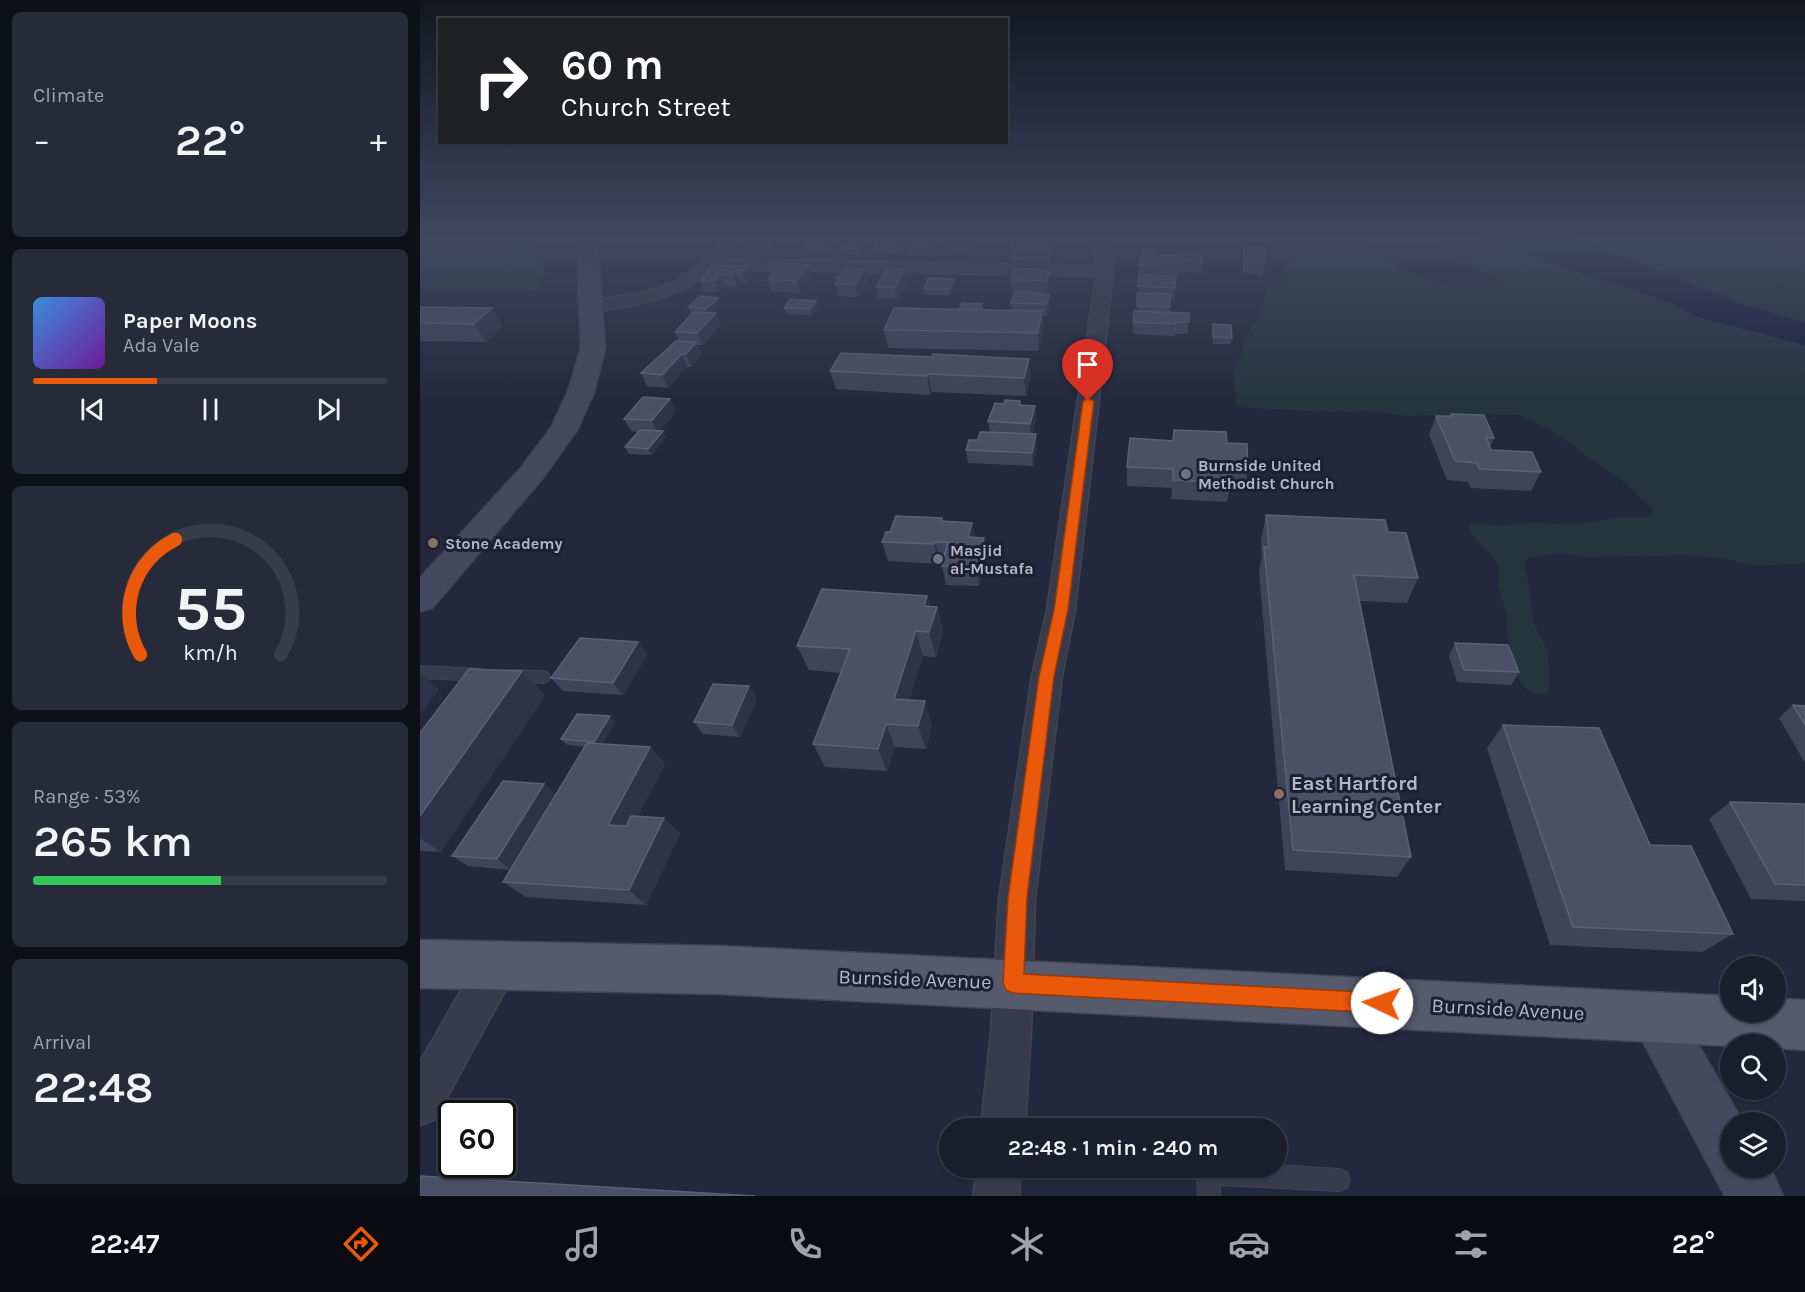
<!DOCTYPE html>
<html lang="en">
<head>
<meta charset="utf-8">
<style>
	body { margin:0; font-family:Karla,sans-serif; background:#272b39; color:#f1f3f6; height:100vh; display:flex; flex-direction:column; font-size:22px; white-space:nowrap }
	* { box-sizing:border-box; margin:0 }
	p { font-size:20px; color:#9fa2aa }
	.icon { flex:none; width:33px; height:33px; fill:none; stroke:currentColor; stroke-width:2; stroke-linecap:round; stroke-linejoin:round }
	.map { position:relative; flex:1; overflow:hidden }
	.details { display:flex; flex-direction:column; gap:12px; padding:12px; background:#0e1019; width:420px }
	.details>* { flex:none }
	.hud { position:absolute; left:18px; top:18px; width:570px; height:126px; border-radius:0px; box-shadow:0 2px 4px #0004,0 0 0 2px #383c49; background:#202124; color:#fff; overflow:hidden }
	.tools { position:absolute; left:1300px; top:956px; display:grid; gap:12px }
	.tools a { display:grid; place-items:center; width:66px; height:66px; border-radius:50%; background:#1a1e2d; box-shadow:0 2px 4px #0004,0 0 0 2px #383c49; font-size:30px }
	.speed { position:absolute; left:18px; top:1100px; display:flex; gap:12px; font-size:30px; font-weight:700; text-align:center }
	.speed>* { display:grid; place-content:center; width:78px; height:78px; border-radius:50%; background:#1a1e2d; box-shadow:0 2px 4px #0004,0 0 0 2px #383c49; line-height:1 }
	.speed .limit { border:3px solid #111; border-radius:9px; background:#fff; color:#111 }
	.pin { position:absolute; display:grid; place-items:center; width:51px; height:51px; color:#fff; margin:-62px -26px; border-radius:50% 50% 50% 0; rotate:-45deg; box-shadow:0 0 6px #0007 }
	.pin .icon { rotate:45deg }
	.me { position:absolute; width:66px; margin:-33px; rotate:273deg; stroke-linejoin:round; filter:drop-shadow(0 0 4px #0008) }
	.turn { display:flex; align-items:center; gap:21px; height:126px; padding:0 24px; font-size:27px }
	.turn .icon { width:78px; height:78px; stroke-width:2.5 }
	.turn b { display:block; font-size:42px; line-height:51px }
	.big { font-size:45px; font-weight:600; line-height:1.1 }
	.details .tile { flex:1; display:flex; flex-direction:column; justify-content:center; gap:9px; min-width:0; padding:0 21px; border-radius:9px; background:#272b39 }
	.details .dial { align-items:center; gap:0 }
	.dial svg { height:156px; overflow:visible; fill:none; stroke:#383c49; stroke-width:7; stroke-linecap:round; text-anchor:middle }
	.dial text { fill:#f1f3f6; stroke:none }
	.song { display:flex; align-items:center; gap:18px }
	.cover { width:72px; height:72px; border-radius:9px; background:linear-gradient(135deg,hsl(210 70% 55%),hsl(280 70% 35%)) }
	.played { height:6px; border-radius:3px; background:linear-gradient(90deg,#ea580c 35%,#383c49 35%) }
	.keys { display:flex; justify-content:space-around; direction:ltr }
	.heat { display:flex; justify-content:space-between; align-items:center; font-size:33px; direction:ltr }
	.charge { height:9px; border-radius:4px; background:linear-gradient(90deg,#34c759 53%,#383c49 0) }
	.trip { position:absolute; left:519px; top:1118px; width:348px; height:60px; border-radius:30px; background:#1a1e2d; box-shadow:0 2px 4px #0004,0 0 0 2px #383c49; font-weight:600; line-height:60px; text-align:center }
	.dock { display:flex; height:96px; justify-content:space-around; align-items:center; background:#0a0c12; color:#9fa2aa }
	.dock .icon { width:42px; height:42px }
	.dock .current { color:#ea580c }
	.dock b { font-size:27px; color:#f1f3f6 }
	main { display:flex; flex:1; min-height:0 }
	.map>svg:first-child { display:block }
</style>
</head>
<body>
<main>
<section class="details">
<div class="tile"><p>Climate</p>
<div class="heat"><a>−</a><b class="big">22°</b><a>+</a></div>
</div>
<div class="tile">
<div class="song"><i class="cover"></i><div><b>Paper Moons</b><p>Ada Vale</p></div></div>
<div class="played"></div>
<div class="keys"><svg class="icon" aria-label="previous" viewBox="0 0 24 24"><path d="M18 5L8 12l10 7zM5 5v14"/></svg><svg class="icon" aria-label="pause" viewBox="0 0 24 24"><path d="M8 5v14M16 5v14"/></svg><svg class="icon" aria-label="next" viewBox="0 0 24 24"><path d="M6 5l10 7-10 7zM19 5v14"/></svg></div>
</div>
<div class="tile dial"><svg viewBox="0 0 100 80">
<path d="M14 69A42 42 0 1 1 86 69"/>
<path d="M14 69A42 42 0 0 1 32 10" stroke="#ea580c"/>
<text x="50" y="56" font-size="32" font-weight="700">55</text>
<text x="50" y="72" font-size="11">km/h</text>
</svg></div>
<div class="tile"><p>Range · 53%</p><b class="big">265 km</b><div class="charge"></div></div>
<div class="tile"><p>Arrival</p><b class="big">22:48</b></div>
</section>
<div class="map">
<svg width="1385" height="1196" viewBox="0 0 1385 1196">
	<rect width="100%" height="100%" fill="#23283c"/>
	<g fill="#25353d">
		<path d="M0,236h113l12,37 -9,17 -116,-2z"/>
		<path d="M795,236c51,0 101,-2 151,11 20,5 23,14 38,23 18,11 74,22 93,16l2,-5 -6,-5 -73,-40h52l197,66 29,15 107,28v218l-49,3 -30,-7 -41,-4 -97,2 -28,-4 -31,5 -4,4 9,62 14,28 1,35 -2,7c-37,7 -38,-55 -41,-80 -2,-9 -5,-18 -7,-27 -1,-6 1,-13 0,-19 -5,-17 -25,-25 -30,-41l3,-4 32,3 30,-4 33,3 56,-8h23l8,-6 -32,-31 -69,-48 -34,-17 -50,-1 -59,2 -45,-5 -35,1 -82,-4 -13,-3 1,-7 -3,-29 8,-13 4,-19 19,-28 2,-22 18,-4 3,-5 -3,-10 8,-11c-12,-13 -58,-15 -76,-16l-3,-2z"/>
		<path d="M1151,236h234v87l-64,-19z"/>
	</g>
	<path fill="#171d3a" d="M1052,236h99l170,68 64,19v22l-107,-28 -29,-15z"/>
	<g fill="none" stroke-linecap="round" stroke-linejoin="round">
		<defs>
			<g id="service">
				<path d="M0,666l61,3 5,2 2,4 -2,4 -5,2 -61,-3z"/>
				<path d="M89,670l34,1 5,2 2,4 -2,4 -5,2 -34,-1 -5,-2 -2,-4 2,-4z"/>
				<path d="M856,1165l63,4 8,3 3,8 -3,8 -8,3 -119,-6v11h-22l-1,-23 2,-6z"/>
			</g>
			<g id="minor">
				<path d="M306,236h17l-20,23 373,7 -1,-30h16l2,35 -10,93 -28,246 -13,66 -27,223 -4,133 -6,96h-44l10,-96 8,-133 33,-223 15,-66 49,-334 -382,-7c-34,30 -79,36 -122,43l-6,-1 -3,-4 3,-4c36,-9 76,-9 107,-33 13,-10 22,-23 33,-34z"/>
				<path d="M77,947l14,5 5,14 -5,14 -76,139 -15,6v-63l63,-110z"/>
				<path d="M557,1167h44l-2,29h-46z"/>
			</g>
			<g id="secondary">
				<path d="M157,236h20l8,112 -11,44 -17,38 -36,50 -109,128 -12,3v-33l101,-110 30,-40 17,-36 13,-44z"/>
				<path d="M1235,992l17,8 71,122h-12v45h39l13,29h-58l-95,-179 8,-17z"/>
			</g>
			<path id="primary" d="M0,940l299,6 1012,50v15h45v-12l29,1v50l-29,-2v-4l-45,2 -1012,-52 -299,-6z"/>
		</defs>
		<use href="#service" stroke="#404455" stroke-width="2"/>
		<use href="#minor" stroke="#404455" stroke-width="3"/>
		<use href="#secondary" stroke="#404455" stroke-width="3"/>
		<use href="#primary" stroke="#404455" stroke-width="3"/>
		<use href="#service" fill="#373b4c" fill-rule="evenodd"/>
		<use href="#minor" fill="#373b4c" fill-rule="evenodd"/>
		<use href="#secondary" fill="#45495f" fill-rule="evenodd"/>
		<use href="#primary" fill="#555a6c" fill-rule="evenodd"/>
	</g>
	<g fill="#3e445a">
		<path d="M323,236h38l1,2 -10,10 -25,-1z"/>
		<path d="M441,236l6,7 -7,11h-18l-2,-6z"/>
		<path d="M484,236l1,6 -6,11 -24,-1 -1,-6z"/>
		<path d="M530,236h27l1,2 -7,14h-22l-1,-12z"/>
		<path d="M565,236h20l-1,4 -19,-1z"/>
		<path d="M593,236h44l-2,9h-2v5l-2,11 -39,-1 -1,-12 3,-7z"/>
		<path d="M413,237l1,5 -7,10 -20,-2 -2,-5z"/>
		<path d="M517,242l-7,14h-20l-2,-12z"/>
		<path d="M824,247l21,16 -2,12 -20,-2v-15z"/>
		<path d="M737,249v6l45,-1 -1,19 -21,-1 -1,3 -24,-1v1l21,1 -2,24 -4,-1v13l19,1 -1,21h-13v2l-42,-2v-12l4,-11 2,-46z"/>
		<path d="M389,265l4,11 -14,17 -28,-2 -4,-11 3,-4 -3,-7z"/>
		<path d="M327,266l4,12 -5,6 -5,-1 -4,4 -12,-1 -7,7 -14,-1 -4,-12z"/>
		<path d="M485,269l3,12 -11,18h-18l-3,-12z"/>
		<path d="M617,271l12,12 -2,10h-17l20,14 -3,9h-5l1,13 -4,22 -151,-3 -4,-18 98,-26 1,6 29,1 -1,-8 4,-11h-3l-2,-12z"/>
		<path d="M416,278l32,2 -11,17 -19,-1 -3,-12 2,-2z"/>
		<path d="M535,285l-5,10h-25l-1,-6z"/>
		<path d="M396,301l2,6 -6,8 -26,-1 -2,-6z"/>
		<path d="M300,304l-9,9h5l5,12 -18,20h-5l4,10 -10,12h-5l-19,21 -21,-2 -6,-13 38,-32 -4,-9 17,-18 -2,-1 -2,-6z"/>
		<path d="M0,307l83,19 -17,16 -66,-1z"/>
		<path d="M793,324l19,14 -1,6h-18z"/>
		<path d="M410,371l201,6 -5,19 -94,-4 -2,3 -94,-6z"/>
		<path d="M600,401l1,4 14,1 1,13 -4,15 5,13 -4,19 -65,-3 -2,-13 24,-17 -2,-12 16,-17z"/>
		<path d="M256,411l-16,20 6,6 -14,18 -23,-1 -4,-7 13,-15 -7,-1 -7,-12z"/>
		<path d="M1031,414l43,24 -4,9 1,3 50,22 -10,19 -60,-3 -3,-6 -21,-2 -18,-45 7,-19h14z"/>
		<path d="M807,443l21,26 -3,20 -15,-1 -3,14 -56,-3 1,-11 -45,-2v-19z"/>
		<path d="M846,515l122,17 30,46 -11,25 -47,-2 51,256 -14,20 -112,-7 -26,-298 3,-17 -1,-15z"/>
		<path d="M522,518l1,3 29,2 3,15h9l3,19 -8,29 -33,-1 -4,-19 1,-5h-3l-1,3 -51,-3 -6,-19 8,-10z"/>
		<path d="M507,596l3,10 7,1 6,25 -7,25 -13,-1 -14,44 23,25 -6,24 -31,-2 -8,24 -62,-4 -12,-23 28,-71 -32,-3 -12,-24z"/>
		<path d="M218,642l9,13 -24,40 -60,-4 -12,-13z"/>
		<path d="M1035,643l64,29 -8,13 -54,-3 -8,-26z"/>
		<path d="M102,671l23,24 -104,157 -21,-1v-118z"/>
		<path d="M337,698l-17,39 -37,-3 -9,-12z"/>
		<path d="M1373,705l12,1v57l-26,-45z"/>
		<path d="M195,722l-13,22 48,3 15,17 -27,52 26,2 16,16 -34,71 -120,-8 -23,-15 8,-12 -43,-4 -16,-10 104,-61 29,-48 -18,-2 -6,-6z"/>
		<path d="M1083,725l230,209 -31,18 -152,-7 -63,-197z"/>
		<path d="M1310,802l75,2v97l-54,-2 -42,-80z"/>
	</g>
	<g fill="#2e3349">
		<path d="M350,236h11l1,2 -10,10 -3,-11z"/>
		<path d="M484,236l1,6 -6,11 -1,-6z"/>
		<path d="M513,236h3l1,6 -7,14 -2,-11z"/>
		<path d="M552,236h5l1,2 -7,14 -1,-11z"/>
		<path d="M634,236h3l-2,9z"/>
		<path d="M413,237l1,5 -7,10 -2,-6z"/>
		<path d="M446,237l1,6 -7,11 -2,-5z"/>
		<path d="M633,239v11l-2,11 -1,-12z"/>
		<path d="M389,265l4,11 -14,17 -3,-12z"/>
		<path d="M327,266l4,12 -5,6 -4,-12z"/>
		<path d="M445,269l3,11 -11,17 -3,-12z"/>
		<path d="M485,269l3,12 -11,18 -2,-12z"/>
		<path d="M317,272l4,11 -4,4 -4,-12z"/>
		<path d="M629,272v11l-2,10v-12z"/>
		<path d="M300,275l5,11 -7,7 -4,-12z"/>
		<path d="M534,279l1,6 -5,10 -1,-6z"/>
		<path d="M629,295l1,12 -3,9 -1,-12z"/>
		<path d="M298,298l2,6 -12,11 -2,-6z"/>
		<path d="M396,301l2,6 -6,8 -2,-6z"/>
		<path d="M72,308l11,18 -17,16 -12,-18z"/>
		<path d="M622,311l1,18 -4,22 -1,-18z"/>
		<path d="M296,313l5,12 -18,20 -6,-12z"/>
		<path d="M277,342l5,13 -10,12 -6,-13z"/>
		<path d="M262,354l5,13 -19,21 -6,-13z"/>
		<path d="M609,359l2,18 -5,19 -2,-18z"/>
		<path d="M508,374l4,18 -2,3 -3,-19z"/>
		<path d="M250,399l6,12 -18,22 -6,-13z"/>
		<path d="M615,406l1,13 -5,18 -1,-13z"/>
		<path d="M243,431l3,6 -14,18 -4,-6z"/>
		<path d="M616,434l1,13 -4,19 -1,-13z"/>
		<path d="M552,523l3,19 -7,-5z"/>
		<path d="M564,538l3,19 -8,29 -4,-19z"/>
		<path d="M515,542l5,19 -1,3 -5,-20z"/>
		<path d="M507,596l6,23 4,-12 6,25 -7,25 -7,-25 -5,-26z"/>
		<path d="M496,631l7,25 -20,67 -9,-24z"/>
		<path d="M218,642l9,13 -24,40 -10,-12z"/>
		<path d="M102,671l23,24 -104,157 -21,-14v-22z"/>
		<path d="M0,673l19,17 -19,24z"/>
		<path d="M329,686l8,12 -17,39 -8,-12z"/>
		<path d="M505,701l7,24 -6,24 -8,-23z"/>
		<path d="M190,716l5,6 -15,26 -6,-6z"/>
		<path d="M466,724l9,23 -8,24 -9,-22z"/>
		<path d="M230,747l15,17 -40,77 -17,-16z"/>
		<path d="M124,784l13,11 -46,75 -14,-11z"/>
		<path d="M244,818l16,16 -34,71 -17,-15z"/>
	</g>
	<g fill="#4a5066" stroke="#5b6075" stroke-width="1.5">
		<path d="M323,236h27l-1,1z"/>
		<path d="M393,236l20,1 -8,9 -20,-1z"/>
		<path d="M429,236h12l-1,1h6l-8,12 -18,-1z"/>
		<path d="M460,236h24l-6,11 -24,-1z"/>
		<path d="M493,236h20l-5,9 -20,-1z"/>
		<path d="M530,236h22l-2,5 -22,-1z"/>
		<path d="M625,237v2h8l-3,10 -39,-1 3,-10z"/>
		<path d="M824,247l20,1 1,15 -21,-1z"/>
		<path d="M723,249h14l-1,6 46,-1v7l-22,-1v3l-25,-1v4l-16,-1z"/>
		<path d="M353,263l36,2 -13,16 -29,-1 8,-10 -8,-1z"/>
		<path d="M294,265l33,1 -5,6h-5l-4,3h-13l-6,6 -14,-1z"/>
		<path d="M427,268l18,1 -11,16 -19,-1 4,-5 -3,-1z"/>
		<path d="M467,268l18,1 -10,18h-19z"/>
		<path d="M597,269h20l-1,2 13,1 -2,9 -37,-1 3,-9z"/>
		<path d="M719,275l37,1 -1,12 -38,-2z"/>
		<path d="M508,278l26,1 -5,10h-25z"/>
		<path d="M595,291l34,4 -3,9 -35,-1z"/>
		<path d="M717,293l33,1v13l-33,-1z"/>
		<path d="M280,296l18,2 -12,11 -18,-2z"/>
		<path d="M370,299l26,2 -6,8 -26,-1z"/>
		<path d="M542,303l20,1 -2,6h-21z"/>
		<path d="M0,307l72,1 -18,16 -54,-1z"/>
		<path d="M474,308l148,3 -4,22 -154,-3z"/>
		<path d="M714,311l55,2v9h-13v2l-43,-2z"/>
		<path d="M274,312l22,1 -19,20 -22,-1z"/>
		<path d="M793,324l18,1 1,13 -19,-1z"/>
		<path d="M256,341l21,1 -11,12h-4l-20,21 -21,-2z"/>
		<path d="M421,353l91,4 1,-3 96,5 -5,19 -96,-4 -1,2 -97,-5z"/>
		<path d="M223,397l27,2 -18,21 -28,-1z"/>
		<path d="M585,400l15,1 -1,4 16,1 -5,18 -42,-3 7,-18 9,1z"/>
		<path d="M1031,414l33,1 10,23 -8,-1 5,13 41,2 9,20 -62,-3 -2,-6 -22,-2 -19,-45h16z"/>
		<path d="M220,430l23,1 -15,18 -23,-2z"/>
		<path d="M754,430l52,2 1,11 20,1 1,25h-18v14l-57,-3v-11l-46,-2 3,-29 43,3z"/>
		<path d="M560,432l56,2 -4,19 -66,-3 3,-10h9z"/>
		<path d="M846,515l119,5 3,12 18,1 12,45 -64,-3 57,282 -118,-7 -29,-303h5z"/>
		<path d="M476,516l46,2 -1,3 31,2 -4,14 16,1 -9,29 -33,-1 6,-24h-13l-1,2 -52,-2 4,-10h4z"/>
		<path d="M402,589l105,7 -3,10 13,1 -8,25 -13,-1 -22,68 31,2 -7,25 -32,-2 -8,25 -65,-5 37,-95 -53,-3z"/>
		<path d="M160,638l58,4 -25,41 -62,-5z"/>
		<path d="M1035,643l53,2 11,27 -55,-2z"/>
		<path d="M49,669l53,2 -102,145v-83z"/>
		<path d="M293,684l36,2 -17,39 -38,-3z"/>
		<path d="M1373,705l12,1v19z"/>
		<path d="M157,714l33,2 -16,26 -33,-3z"/>
		<path d="M1083,725l96,3 51,117 41,1 42,88 -160,-7z"/>
		<path d="M167,743l63,4 -42,78 18,1 5,-10 33,2 -35,72 -126,-8z"/>
		<path d="M83,781l41,3 -47,75 -45,-3z"/>
		<path d="M1310,802l75,2v81l-30,-1z"/>
		<path d="M0,1176l335,20h-335z"/>
	</g>
	<linearGradient id="sky" x2="0" y2="1"><stop stop-color="#131621"/><stop offset="0.59" stop-color="#3f4861"/><stop offset="1" stop-color="#3f4861" stop-opacity="0"/></linearGradient>
	<rect width="1385" height="403" fill="url(#sky)"/>
	<path fill="#ea580c" stroke="#983908" stroke-width="1.5" d="M668,398l6,3 -26,209 -14,66 -27,222 -3,76 358,19 7,2 3,8 -3,7 -7,3 -369,-20 -7,-3 -3,-7 5,-85 31,-222 15,-66 29,-209z"/>
	<g fill="#6b7280" stroke="#1c2031" stroke-width="2">
		<circle cx="766" cy="474" r="6"/>
		<circle cx="518" cy="559" r="6"/>
	</g>
	<g fill="#8d6e63" stroke="#1c2031" stroke-width="2">
		<circle cx="13" cy="543" r="6"/>
		<circle cx="859" cy="794" r="6"/>
	</g>
	<g text-anchor="middle" stroke-width="6" stroke-linejoin="round" paint-order="stroke">
		<g font-size="16" font-weight="bold" fill="#b3b6c8" stroke="#1c2031" text-anchor="start">
			<text x="778" y="471">Burnside United<tspan x="778" dy="18">Methodist Church</tspan></text>
			<text x="25" y="549">Stone Academy</text>
			<text x="530" y="556">Masjid<tspan x="530" dy="18">al-Mustafa</tspan></text>
		</g>
		<g font-size="20" font-weight="bold" fill="#b3b6c8" stroke="#1c2031" text-anchor="start">
			<text x="871" y="790">East Hartford<tspan x="871" dy="23">Learning Center</tspan></text>
		</g>
		<g font-size="20" fill="#b3b6c8" stroke="#1c2031">
			<text transform="translate(495 979) rotate(2)" y="7">Burnside Avenue</text>
			<text transform="translate(1088 1009) rotate(3)" y="7">Burnside Avenue</text>
		</g>
	</g>
</svg>
<div class="tools">
<a><svg class="icon" aria-label="sound" viewBox="0 0 24 24"><path d="M4 9h4l5-4v14l-5-4H4zM17 9q2 3 0 6"/></svg></a>
<a><svg class="icon" aria-label="search" viewBox="0 0 24 24"><circle cx="10" cy="10" r="6"/><path d="M15 15l6 6"/></svg></a>
<a><svg class="icon" aria-label="layers" viewBox="0 0 24 24"><path d="M12 4l9 5-9 5-9-5zM3 14l9 5 9-5"/></svg></a>
</div>
<div class="speed"><div class="limit">60</div></div>
<div class="pin" style="left:668px;top:401px;background:#d93025"><svg class="icon" aria-label="arrive" viewBox="0 0 24 24"><path d="M6 21V4h12l-3 4 3 4H6"/></svg></div>
<svg class="me" style="left:962px;top:1003px" viewBox="-20 -20 40 40"><circle r="19" fill="#fff"/><path d="M0-13L10 11 0 6-10 11z" fill="#ea580c"/></svg>
<div class="trip">22:48 · 1 min · 240 m</div>
<div class="hud">
<div class="turn"><svg class="icon" aria-label="right" viewBox="0 0 24 24"><path d="M7 20v-9h11M14 6l5 5-5 5"/></svg><div><b>60 m</b>Church Street</div></div>
</div>
</div>
</main>
<nav class="dock">
<b>22:47</b>
<svg class="icon current" aria-label="directions" viewBox="0 0 24 24"><path d="M12 3l9 9-9 9-9-9zM9 14v-3h6M13 9l2 2-2 2"/></svg>
<svg class="icon" aria-label="music" viewBox="0 0 24 24"><path d="M9 18V5l10-2v13"/><circle cx="6" cy="18" r="3"/><circle cx="16" cy="16" r="3"/></svg>
<svg class="icon" aria-label="phone" viewBox="0 0 24 24"><path d="M5 4h4l2 5-3 2q2 4 5 5l2-3 5 2v4C11 20 4 13 5 4z"/></svg>
<svg class="icon" aria-label="climate" viewBox="0 0 24 24"><path d="M12 3v18M4 7l16 10M4 17L20 7"/></svg>
<svg class="icon" aria-label="car" viewBox="0 0 24 24"><path d="M5 17H2v-5l4-1 3-4h7l3 4 3 1v5h-3M9 17h6M6 11h13"/><circle cx="7" cy="17" r="2"/><circle cx="17" cy="17" r="2"/></svg>
<svg class="icon" aria-label="filters" viewBox="0 0 24 24"><path d="M4 7h16M4 17h16"/><circle cx="9" cy="7" r="2"/><circle cx="15" cy="17" r="2"/></svg>
<b>22°</b>
</nav>
</body>
</html>
